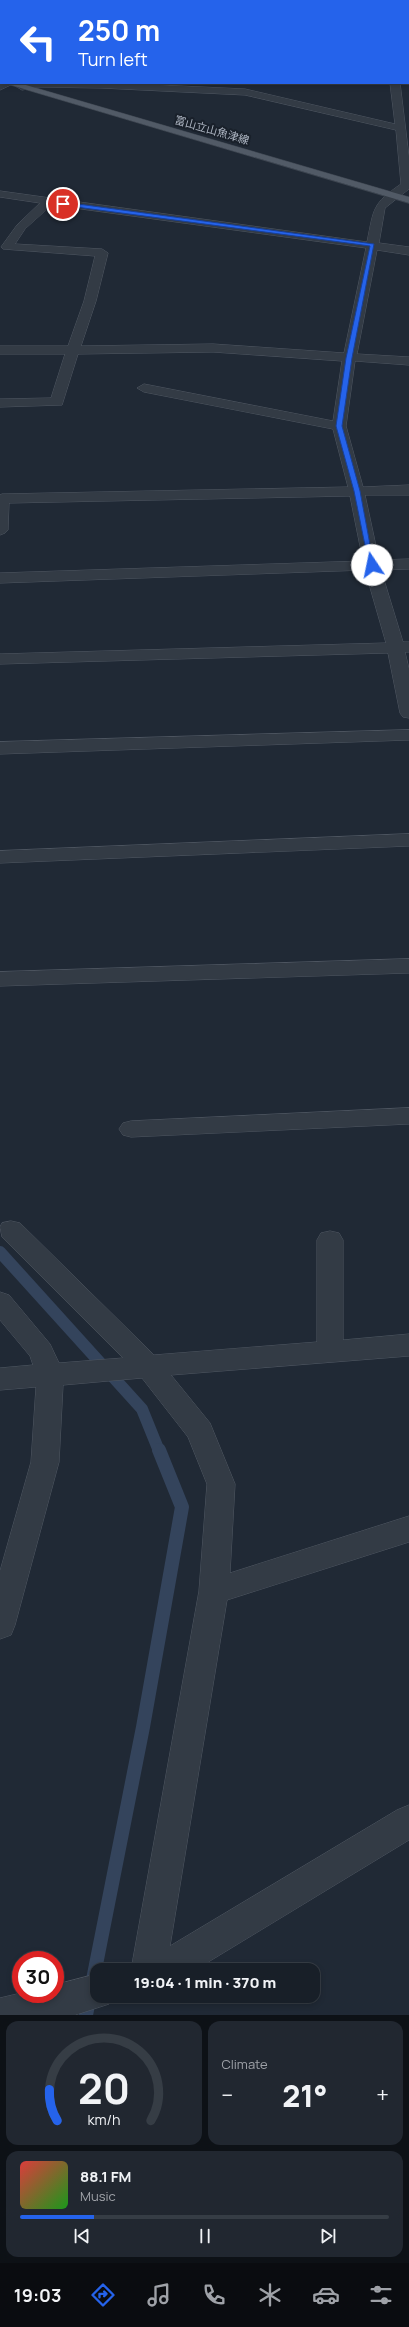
<!DOCTYPE html>
<html lang="en">
<head>
<meta charset="utf-8">
<style>
	body { margin:0; font-family:Manrope,"Noto Sans JP",sans-serif; background:#212730; color:#f1f3f6; height:100vh; display:flex; flex-direction:column; font-size:15px; white-space:nowrap }
	* { box-sizing:border-box; margin:0 }
	p { font-size:13px; color:#9fa2a8 }
	.icon { flex:none; width:22px; height:22px; fill:none; stroke:currentColor; stroke-width:2; stroke-linecap:round; stroke-linejoin:round }
	.map { position:relative; height:2015px; overflow:hidden }
	.details { display:flex; flex-direction:column; gap:6px; padding:6px; background:#0d1116; flex:1 }
	.details>* { flex:none }
	.guide { position:absolute; left:0px; top:0px; width:409px; height:84px; box-shadow:0 2px 6px #0003,0 0 0 1px #363d45; background:#2563eb; color:#fff; overflow:hidden }
	.speed { position:absolute; left:12px; top:1951px; display:flex; gap:8px; font-size:20px; font-weight:700; text-align:center }
	.speed>* { display:grid; place-content:center; width:52px; height:52px; border-radius:50%; background:#181f28; box-shadow:0 2px 6px #0003,0 0 0 1px #363d45; line-height:1 }
	.speed .limit { border:6px solid #d22; background:#fff; color:#111 }
	.pin { position:absolute; display:grid; place-items:center; width:34px; height:34px; color:#fff; margin:-17px; border:2px solid #fff; border-radius:50%; box-shadow:0 1px 4px #0007 }
	.me { position:absolute; width:44px; margin:-22px; rotate:349deg; stroke-linejoin:round; filter:drop-shadow(0 0 3px #0008) }
	.turn { display:flex; align-items:center; gap:14px; height:84px; padding:0 12px; font-size:18px }
	.turn .icon { width:52px; height:52px; stroke-width:2.5 }
	.turn b { display:block; font-size:28px; line-height:34px }
	.big { font-size:30px; font-weight:800; line-height:1.1 }
	.details .tile { flex:1; display:flex; flex-direction:column; justify-content:center; gap:6px; min-width:0; padding:0 14px; border-radius:12px; background:#212730 }
	.details .dial { align-items:center; gap:0 }
	.dial svg { height:104px; overflow:visible; fill:none; stroke:#363d45; stroke-width:7; stroke-linecap:round; text-anchor:middle }
	.dial text { fill:#f1f3f6; stroke:none }
	.song { display:flex; align-items:center; gap:12px }
	.cover { width:48px; height:48px; border-radius:6px; background:linear-gradient(135deg,hsl(0 70% 55%),hsl(120 70% 35%)) }
	.played { height:4px; border-radius:2px; background:linear-gradient(90deg,#2563eb 20%,#363d45 20%) }
	.keys { display:flex; justify-content:space-around; direction:ltr }
	.heat { display:flex; justify-content:space-between; align-items:center; font-size:22px; direction:ltr }
	.details .tiles { flex:1; display:grid; gap:6px; grid-template-columns:1fr 1fr }
	.tile:last-child { grid-column:span 2 }
	.trip { position:absolute; left:90px; top:1963px; width:230px; height:40px; border-radius:12px; background:#181f28; box-shadow:0 2px 6px #0003,0 0 0 1px #363d45; font-weight:800; line-height:40px; text-align:center }
	.menu { display:flex; height:64px; justify-content:space-around; align-items:center; background:#0a0c10; color:#9fa2a8 }
	.menu .icon { width:28px; height:28px }
	.menu .selected { color:#2563eb }
	.menu b { font-size:18px; color:#f1f3f6 }
	.map>svg:first-child { display:block }
</style>
</head>
<body>
<div class="map">
<svg width="409" height="2015" viewBox="0 0 409 2015">
	<rect width="100%" height="100%" fill="#202935"/>
	<g fill="none" stroke-linecap="round" stroke-linejoin="round">
		<path stroke="#34445c" stroke-width="4.5" d="M62,1l2,-1"/>
		<path stroke="#34445c" stroke-width="12" d="M0,1252l142,157 17,42"/>
		<path stroke="#34445c" stroke-width="14" d="M86,2015l57,-288 39,-220 -23,-57"/>
		<defs>
			<g id="minor">
				<path d="M17,0h15l-15,1z"/>
				<path d="M45,0h9l-9,1z"/>
				<path d="M72,0h9l-9,1z"/>
				<rect x="196" y="0" width="8" height="1"/>
				<rect x="272" y="0" width="9" height="1"/>
				<rect x="356" y="0" width="8" height="1"/>
				<rect x="0" y="1" width="1" height="6"/>
				<rect x="0" y="18" width="1" height="6"/>
				<path d="M1,41v6l-1,1v-6z"/>
				<rect x="408" y="42" width="1" height="6"/>
				<path d="M15,83l-15,7v-6z"/>
				<path d="M28,83l121,2 2,-2h10l-2,2 86,4 150,35 -5,-41h10l9,74v32l-24,19 -6,35 30,4v8l-32,-5 -20,104 52,3v8l-54,-4 -9,65 17,61 46,-2v10h-44l14,65 30,-1v10l-28,1 22,72h6v10h-4l4,17v49l-6,-1 -3,-4 -12,-60 -388,11v-10l386,-11 -21,-73 -365,13v-10l363,-12 -13,-65 -341,7 -1,27 -3,3 -5,2v-40l2,-1 346,-7 -15,-58 -189,-37 -7,-4 7,-4 189,37 9,-60 -129,-9 -135,2 -16,51 -62,2v-8l51,-1 14,-44h-65v-8h68l16,-45 11,-45 -92,-7 -2,-2 16,-22 23,-22 -40,-6v-6l367,51c7,-34 5,-38 34,-58l-5,-54 -151,-35 -144,-7 -63,-1 -16,3 -5,-3zM52,205l314,43 -22,105 -131,-9 -132,2 15,-45 12,-48 -6,-4 -87,-5 10,-15z"/>
				<path d="M409,730v10l-409,14v-12z"/>
				<path d="M409,834v12l-409,17v-12z"/>
				<path d="M409,959v14l-409,13v-14z"/>
				<path d="M409,1108v16l-278,13 -8,-2 -4,-6 4,-6 8,-2z"/>
				<path d="M11,1221l9,2 134,132 163,-13v-102l4,-7 9,-2 9,2 4,7v100l66,-6v22l-238,19 39,48 25,61 -5,89 179,-57v26l-182,58 -57,346 227,-136 12,-5v35l-214,130h-64l68,-379 8,-107 -19,-47 -46,-59 -79,7 -4,77 -44,163 -4,10 -11,4v-68l31,-109 5,-75 -36,3v-22l33,-3 -3,-9 -30,-36v-28l9,3 41,49 9,19 64,-5 -121,-121 -2,-10 2,-4z"/>
				<path d="M97,1974v22h16l-4,8 -34,11h-75v-17l21,-5 34,1v-9z"/>
			</g>
			<path id="major" d="M4,83h15l390,114v6z"/>
		</defs>
		<use href="#minor" stroke="#505863" stroke-width="1"/>
		<use href="#major" stroke="#3c444f" stroke-width="1"/>
		<use href="#minor" fill="#333b45" fill-rule="evenodd"/>
		<use href="#major" fill="#515a66" fill-rule="evenodd"/>
	</g>
	<path fill="#2563eb" stroke="#184099" d="M63,202l311,42 -22,114 -10,68 18,65 14,75 -5,-1 -15,-74 -18,-65 10,-68 24,-112 -309,-41z"/>
	<g text-anchor="middle" stroke-width="4" stroke-linejoin="round" paint-order="stroke">
		<g font-size="11" fill="#adb5c2" stroke="#19202a">
			<text transform="translate(212 130) rotate(16)" y="4">富山立山魚津線</text>
		</g>
	</g>
</svg>
<div class="speed"><div class="limit">30</div></div>
<div class="pin" style="left:63px;top:204px;background:#d93025"><svg class="icon" aria-label="arrive" viewBox="0 0 24 24"><path d="M6 21V4h12l-3 4 3 4H6"/></svg></div>
<svg class="me" style="left:372px;top:565px" viewBox="-20 -20 40 40"><circle r="19" fill="#fff"/><path d="M0-13L10 11 0 6-10 11z" fill="#2563eb"/></svg>
<div class="trip">19:04 · 1 min · 370 m</div>
<div class="guide">
<div class="turn"><svg class="icon" aria-label="left" viewBox="0 0 24 24"><path d="M17 20v-9H6M10 6l-5 5 5 5"/></svg><div><b>250 m</b>Turn left</div></div>
</div>
</div>
<section class="details">
<div class="tiles">
<div class="tile dial"><svg viewBox="0 0 100 80">
<path d="M14 69A42 42 0 1 1 86 69"/>
<path d="M14 69A42 42 0 0 1 8 45" stroke="#2563eb"/>
<text x="50" y="56" font-size="32" font-weight="700">20</text>
<text x="50" y="72" font-size="11">km/h</text>
</svg></div>
<div class="tile"><p>Climate</p>
<div class="heat"><a>−</a><b class="big">21°</b><a>+</a></div>
</div>
<div class="tile">
<div class="song"><i class="cover"></i><div><b>88.1 FM</b><p>Music</p></div></div>
<div class="played"></div>
<div class="keys"><svg class="icon" aria-label="previous" viewBox="0 0 24 24"><path d="M18 5L8 12l10 7zM5 5v14"/></svg><svg class="icon" aria-label="pause" viewBox="0 0 24 24"><path d="M8 5v14M16 5v14"/></svg><svg class="icon" aria-label="next" viewBox="0 0 24 24"><path d="M6 5l10 7-10 7zM19 5v14"/></svg></div>
</div>
</div>
</section>
<nav class="menu">
<b>19:03</b>
<svg class="icon selected" aria-label="directions" viewBox="0 0 24 24"><path d="M12 3l9 9-9 9-9-9zM9 14v-3h6M13 9l2 2-2 2"/></svg>
<svg class="icon" aria-label="music" viewBox="0 0 24 24"><path d="M9 18V5l10-2v13"/><circle cx="6" cy="18" r="3"/><circle cx="16" cy="16" r="3"/></svg>
<svg class="icon" aria-label="phone" viewBox="0 0 24 24"><path d="M5 4h4l2 5-3 2q2 4 5 5l2-3 5 2v4C11 20 4 13 5 4z"/></svg>
<svg class="icon" aria-label="climate" viewBox="0 0 24 24"><path d="M12 3v18M4 7l16 10M4 17L20 7"/></svg>
<svg class="icon" aria-label="car" viewBox="0 0 24 24"><path d="M5 17H2v-5l4-1 3-4h7l3 4 3 1v5h-3M9 17h6M6 11h13"/><circle cx="7" cy="17" r="2"/><circle cx="17" cy="17" r="2"/></svg>
<svg class="icon" aria-label="filters" viewBox="0 0 24 24"><path d="M4 7h16M4 17h16"/><circle cx="9" cy="7" r="2"/><circle cx="15" cy="17" r="2"/></svg>
</nav>
</body>
</html>
